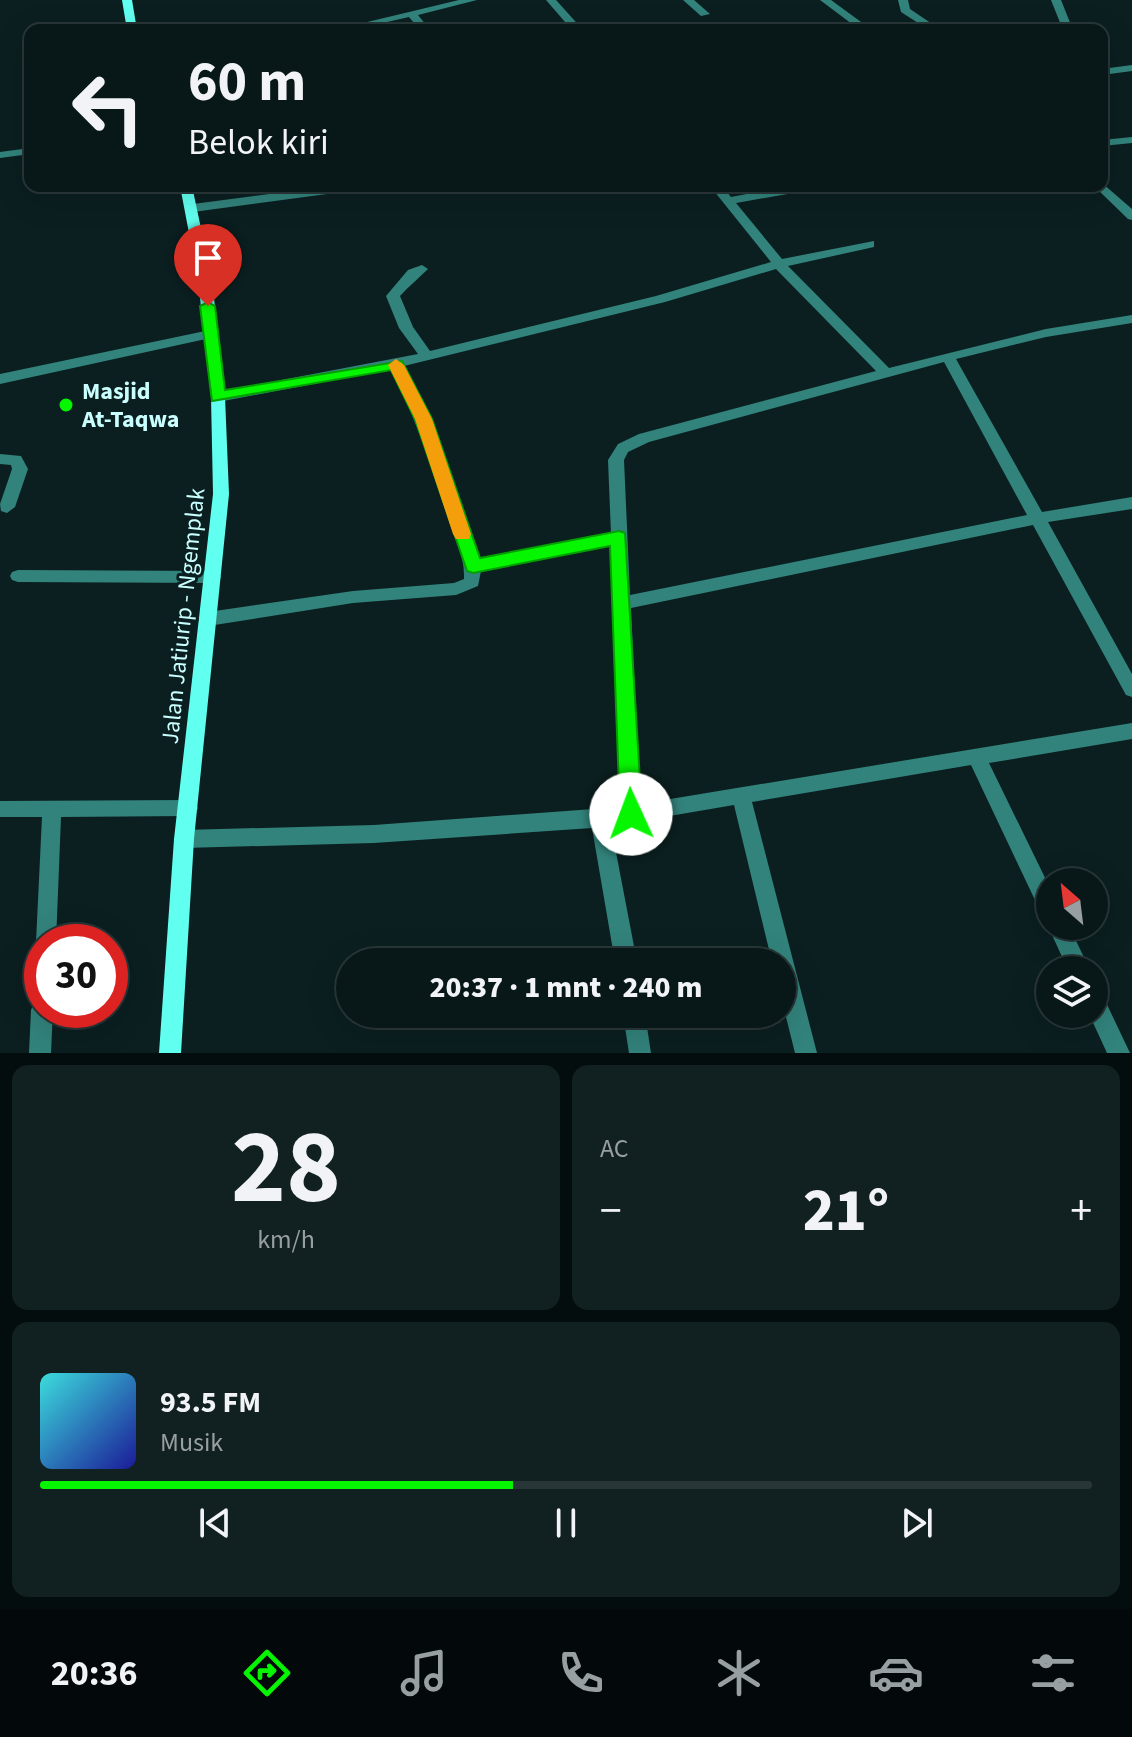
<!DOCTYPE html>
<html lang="id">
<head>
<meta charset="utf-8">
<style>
	body { margin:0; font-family:"Source Sans 3",sans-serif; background:#112021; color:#f1f3f6; height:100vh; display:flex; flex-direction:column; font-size:30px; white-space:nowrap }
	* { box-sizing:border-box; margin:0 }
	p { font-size:26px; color:#989fa2 }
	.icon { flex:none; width:44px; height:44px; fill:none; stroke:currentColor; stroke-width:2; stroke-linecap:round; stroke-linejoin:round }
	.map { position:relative; height:1053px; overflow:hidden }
	.side { display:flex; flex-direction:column; gap:12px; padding:12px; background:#040d0d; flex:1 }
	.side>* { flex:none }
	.banner { position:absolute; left:24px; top:24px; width:1084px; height:168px; border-radius:16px; box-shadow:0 8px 32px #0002,0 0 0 2px #293637; background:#081718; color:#f1f3f6; overflow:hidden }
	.needle { width:52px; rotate:332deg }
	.fabs { position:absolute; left:1036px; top:868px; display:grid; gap:16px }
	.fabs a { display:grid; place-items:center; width:72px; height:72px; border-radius:50%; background:#081718; box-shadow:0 8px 32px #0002,0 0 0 2px #293637; font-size:40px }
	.speed { position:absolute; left:24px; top:924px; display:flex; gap:16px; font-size:40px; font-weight:700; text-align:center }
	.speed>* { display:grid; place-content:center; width:104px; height:104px; border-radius:50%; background:#081718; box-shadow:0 8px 32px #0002,0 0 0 2px #293637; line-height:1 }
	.speed .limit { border:12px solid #d22; background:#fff; color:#111 }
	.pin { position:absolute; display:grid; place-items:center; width:68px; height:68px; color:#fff; margin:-82px -34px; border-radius:50% 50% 50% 0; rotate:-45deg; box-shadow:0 0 8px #0007 }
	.pin .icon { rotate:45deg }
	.me { position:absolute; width:88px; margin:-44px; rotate:358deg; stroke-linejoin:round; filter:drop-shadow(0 0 6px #0008) }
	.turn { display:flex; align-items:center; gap:28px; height:168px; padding:0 32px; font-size:36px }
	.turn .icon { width:104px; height:104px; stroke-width:2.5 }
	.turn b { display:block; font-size:56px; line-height:68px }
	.big { font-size:60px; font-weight:800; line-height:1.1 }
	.side .tile { flex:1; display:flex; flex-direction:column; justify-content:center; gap:12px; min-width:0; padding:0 28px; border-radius:16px; background:#112021 }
	.side .dial { align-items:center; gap:0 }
	.dial b { font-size:104px; line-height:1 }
	.song { display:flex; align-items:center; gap:24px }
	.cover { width:96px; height:96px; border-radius:12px; background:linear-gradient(135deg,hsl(180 70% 55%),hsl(240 70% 35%)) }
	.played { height:8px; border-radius:4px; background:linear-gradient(90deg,#06f500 45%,#293637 45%) }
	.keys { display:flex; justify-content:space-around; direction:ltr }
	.heat { display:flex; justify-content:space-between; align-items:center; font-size:44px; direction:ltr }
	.side .tiles { flex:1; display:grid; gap:12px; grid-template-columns:1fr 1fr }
	.tile:last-child { grid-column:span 2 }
	.trip { position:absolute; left:336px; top:948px; width:460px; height:80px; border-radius:40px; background:#081718; box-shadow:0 8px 32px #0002,0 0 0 2px #293637; font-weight:800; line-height:80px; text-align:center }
	.dock { display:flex; height:128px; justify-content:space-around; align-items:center; background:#03090a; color:#989fa2 }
	.dock .icon { width:56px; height:56px }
	.dock .selected { color:#06f500 }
	.dock b { font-size:36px; color:#f1f3f6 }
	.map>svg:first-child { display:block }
</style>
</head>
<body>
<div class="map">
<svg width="1132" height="1053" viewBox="0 0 1132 1053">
	<rect width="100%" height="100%" fill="#0b1f20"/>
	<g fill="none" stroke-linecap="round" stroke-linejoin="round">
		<g fill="#32837c" fill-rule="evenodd">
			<path d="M459,0h18l-59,15 12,15h-10l-11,-13 -57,13h-18z"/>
			<path d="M546,0h10l27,30h-11z"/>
			<path d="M683,0h11l16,14 -9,2z"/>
			<path d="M820,0h11l41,30h-12z"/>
			<path d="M898,0h10l2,9 31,21h-12l-28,-18z"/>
			<path d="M1051,0h10l12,30h-10z"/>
			<path d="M1132,65v6l-30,4v-6z"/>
			<path d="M1132,137v6l-30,3v-6z"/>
			<path d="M30,148v6l-30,4v-6z"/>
			<path d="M1102,183l30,26v11l-4,-1 -34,-33h8z"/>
			<path d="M330,186h33l-6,4 -164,22 -6,-4 6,-4z"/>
			<path d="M710,186h12l9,11 59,-11h26l-6,4 -74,13 46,56 92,-18v6l-86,19 101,102 157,-39 86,-14v8l-86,14 -90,22 86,153 90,-15v12l-84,13 84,152v23l-6,-2 -93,-170 -402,83 9,196 492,-81v16l-143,24 61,125v31l-7,-2 -72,-152 -219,37 65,251h-22l-13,-52v-39h-10l-38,-157 -123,21 26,136h-22l-23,-134 -218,15 -190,5 -7,-3 -3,-6 3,-6 7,-3 190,-5 247,-18 -9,-262 -131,26 -3,15 -22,9 -103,8 -145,23 -6,-2 -3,-5 3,-5 6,-2 145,-21 101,-8 10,-4c1,-24 -10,-44 -17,-66 -16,-49 -33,-97 -55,-144l-174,33 -7,-5 7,-5 200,-38 -19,-26 -13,-32 22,-26 14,-5 6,4c-9,9 -19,17 -28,27l13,31 17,24 226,-55 115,-34zM776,269l100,102 -237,63 -21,10 -10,16 3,74 -132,25 -44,-123 -31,-70 261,-64zM944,362l83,153 -397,80 -6,-135 4,-8 21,-10z"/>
			<path d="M210,330l5,1 2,3 -2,3 -215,47v-10z"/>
			<path d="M0,454l21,2 7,13 -13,38 -8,6 -6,-2 -1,-7 12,-35 -1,-4 -11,-1z"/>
			<path d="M18,570l195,1 6,2 2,4 -2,4 -6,2 -195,-1 -6,-2 -2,-4 2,-4z"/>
			<path d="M188,800l7,2 3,6 -3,6 -7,2 -127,1 -5,125h-14v8l-3,-1 -3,-7 6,-125h-42v-16z"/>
			<path d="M1050,921v5h19l21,44h-22l-20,-44z"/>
			<path d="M1094,991l8,3 28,59h-23l-18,-39h5z"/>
			<path d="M42,999v11h11l-2,43h-22l2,-43 3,-7z"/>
			<path d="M623,1014h22l6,39h-22z"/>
		</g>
		<g fill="#61fff0" fill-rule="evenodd">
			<path d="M122,0h10l5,30h-10z"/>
			<path d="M180,186h12l20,94 13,117 4,97 -35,345 -13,214h-22l15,-214 39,-345 -2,-97 -13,-117z"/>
		</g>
	</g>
	<path fill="#06f500" stroke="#049f00" stroke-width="2" d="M208,302l7,4 10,84 177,-29 30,58 48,139 139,-27 6,2 17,281 -3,7 -8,3 -8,-3 -3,-7 -10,-268 -137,27 -6,-2 -52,-152 -24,-49 -179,31 -12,-95z"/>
	<path fill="#f59e0b" d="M396,359l8,6 28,54 39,115 -2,5h-13l-3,-5 -38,-115 -27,-54z"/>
	<circle fill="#06f500" stroke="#0b1f20" stroke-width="3" cx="66" cy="405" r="8"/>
	<g text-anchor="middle" stroke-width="6" stroke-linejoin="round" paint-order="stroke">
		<g font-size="24" font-weight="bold" fill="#caffff" stroke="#0b1f20" text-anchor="start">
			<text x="82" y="399">Masjid<tspan x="82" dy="28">At-Taqwa</tspan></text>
		</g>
		<g font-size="24" fill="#caffff" stroke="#0b1f20">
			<text transform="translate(183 616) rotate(-84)" y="8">Jalan Jatiurip - Ngemplak</text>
		</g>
	</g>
</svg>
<div class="fabs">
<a><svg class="needle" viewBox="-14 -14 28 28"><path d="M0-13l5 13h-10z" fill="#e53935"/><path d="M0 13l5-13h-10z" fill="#989fa2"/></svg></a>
<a><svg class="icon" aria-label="layers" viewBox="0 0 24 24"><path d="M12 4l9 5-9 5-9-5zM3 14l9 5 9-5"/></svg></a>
</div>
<div class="speed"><div class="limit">30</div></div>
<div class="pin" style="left:208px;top:306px;background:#d93025"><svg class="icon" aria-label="arrive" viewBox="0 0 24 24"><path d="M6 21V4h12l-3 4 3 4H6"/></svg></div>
<svg class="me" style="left:631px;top:814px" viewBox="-20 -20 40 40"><circle r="19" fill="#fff"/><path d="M0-13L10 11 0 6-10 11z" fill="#06f500"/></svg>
<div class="trip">20:37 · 1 mnt · 240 m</div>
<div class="banner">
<div class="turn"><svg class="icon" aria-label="left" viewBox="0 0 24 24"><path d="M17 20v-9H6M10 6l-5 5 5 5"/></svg><div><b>60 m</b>Belok kiri</div></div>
</div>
</div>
<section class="side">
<div class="tiles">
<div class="tile dial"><b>28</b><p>km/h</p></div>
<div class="tile"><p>AC</p>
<div class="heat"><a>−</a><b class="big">21°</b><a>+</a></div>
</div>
<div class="tile">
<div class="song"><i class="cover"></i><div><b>93.5 FM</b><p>Musik</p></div></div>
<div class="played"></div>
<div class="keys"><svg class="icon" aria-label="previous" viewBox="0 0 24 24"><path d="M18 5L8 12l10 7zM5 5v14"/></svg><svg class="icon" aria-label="pause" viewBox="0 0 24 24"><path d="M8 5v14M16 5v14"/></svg><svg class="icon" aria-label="next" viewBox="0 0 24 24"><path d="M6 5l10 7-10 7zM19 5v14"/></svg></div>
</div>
</div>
</section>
<nav class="dock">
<b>20:36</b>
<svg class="icon selected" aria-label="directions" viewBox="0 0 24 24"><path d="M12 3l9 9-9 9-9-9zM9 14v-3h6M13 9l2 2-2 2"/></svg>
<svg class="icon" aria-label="music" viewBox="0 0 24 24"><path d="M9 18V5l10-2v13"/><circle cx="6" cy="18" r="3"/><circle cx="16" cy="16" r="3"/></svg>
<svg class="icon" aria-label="phone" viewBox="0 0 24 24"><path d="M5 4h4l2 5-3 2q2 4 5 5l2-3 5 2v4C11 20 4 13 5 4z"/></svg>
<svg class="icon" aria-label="climate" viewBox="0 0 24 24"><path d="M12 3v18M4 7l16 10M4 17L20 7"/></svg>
<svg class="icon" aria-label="car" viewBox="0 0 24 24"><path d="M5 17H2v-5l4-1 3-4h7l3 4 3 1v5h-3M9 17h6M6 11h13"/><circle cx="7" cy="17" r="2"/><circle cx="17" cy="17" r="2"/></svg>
<svg class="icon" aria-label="filters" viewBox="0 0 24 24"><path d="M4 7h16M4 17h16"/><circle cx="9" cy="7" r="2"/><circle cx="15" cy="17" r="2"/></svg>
</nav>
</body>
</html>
